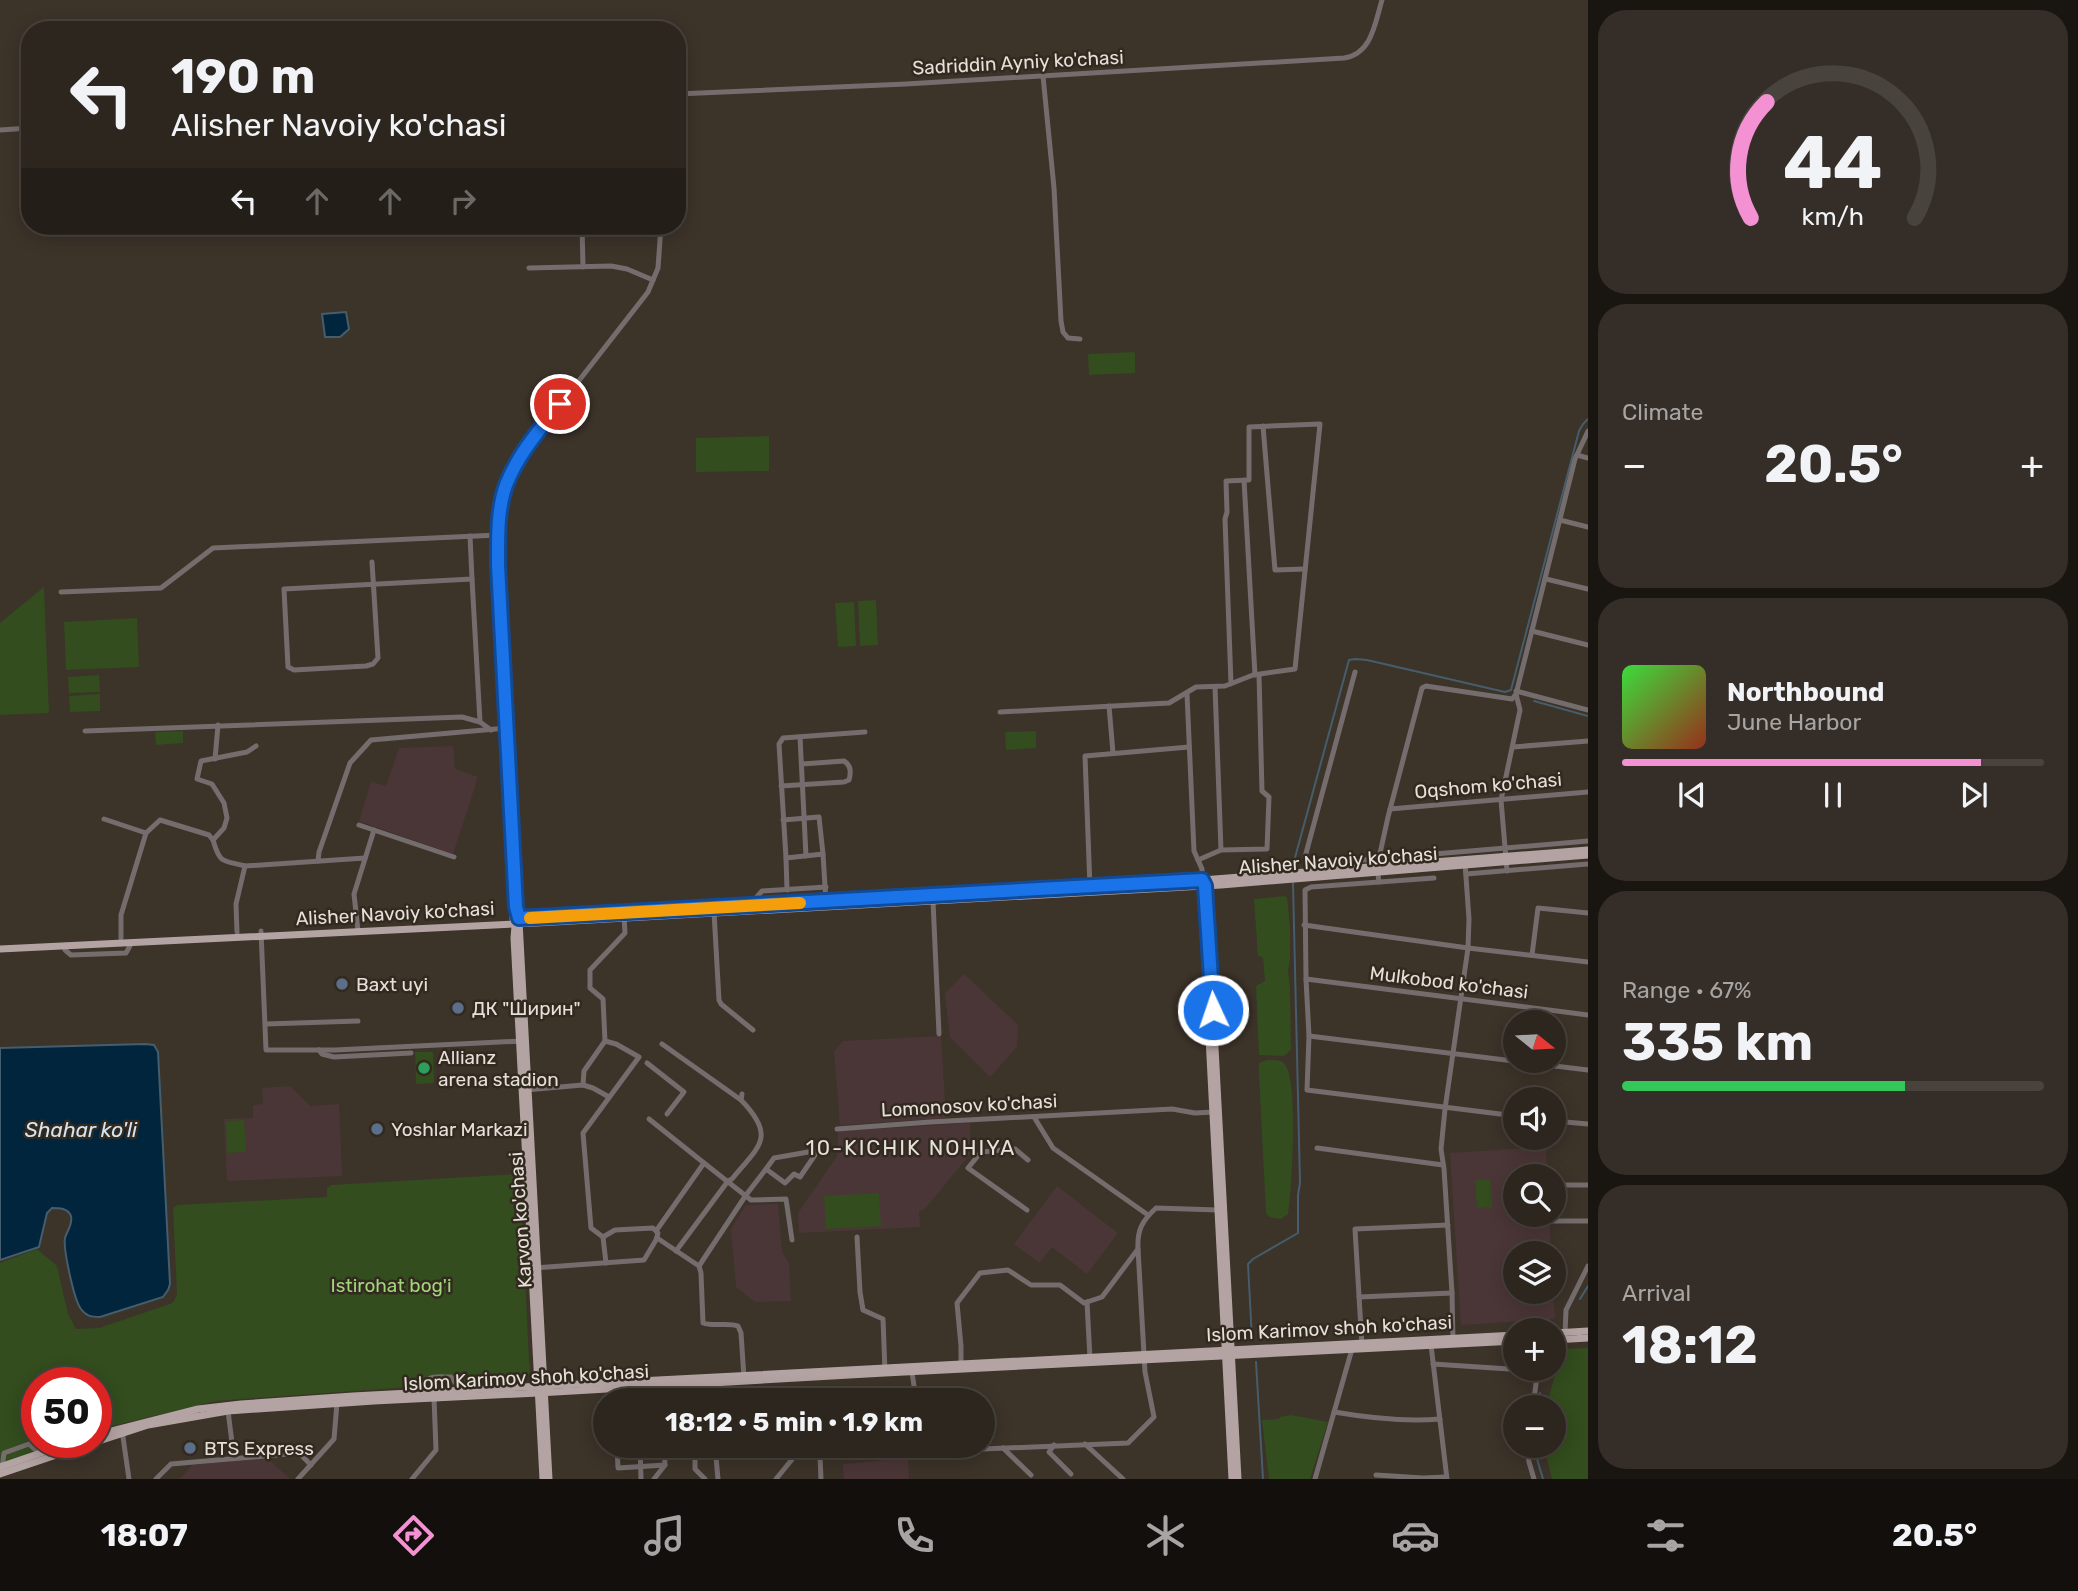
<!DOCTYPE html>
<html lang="en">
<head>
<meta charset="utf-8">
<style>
	body { margin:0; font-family:Rubik,sans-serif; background:#352e28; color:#f1f3f6; height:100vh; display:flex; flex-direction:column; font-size:26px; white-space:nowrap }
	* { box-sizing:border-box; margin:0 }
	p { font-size:23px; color:#a7a5a4 }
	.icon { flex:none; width:38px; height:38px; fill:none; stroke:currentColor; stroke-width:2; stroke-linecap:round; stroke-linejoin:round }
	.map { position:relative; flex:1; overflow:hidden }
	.drawer { display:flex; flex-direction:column; gap:10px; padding:10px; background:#191511; width:490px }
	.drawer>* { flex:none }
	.hud { position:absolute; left:21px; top:21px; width:665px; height:214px; border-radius:28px; box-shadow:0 4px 18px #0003,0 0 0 2px #48433d; background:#2d261f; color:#f1f3f6; overflow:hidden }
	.needle { width:46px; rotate:108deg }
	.controls { position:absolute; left:1503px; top:1010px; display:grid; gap:14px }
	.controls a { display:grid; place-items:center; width:63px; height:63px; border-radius:50%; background:#2d261f; box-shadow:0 4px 18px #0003,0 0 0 2px #48433d; font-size:35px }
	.speed { position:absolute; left:21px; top:1367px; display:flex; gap:14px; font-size:35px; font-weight:700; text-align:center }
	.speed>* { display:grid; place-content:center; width:91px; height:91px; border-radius:50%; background:#2d261f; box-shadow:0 4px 18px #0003,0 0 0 2px #48433d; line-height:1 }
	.speed .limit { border:10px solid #d22; background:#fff; color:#111 }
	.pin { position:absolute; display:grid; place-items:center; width:60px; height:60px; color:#fff; margin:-30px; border:4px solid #fff; border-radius:50%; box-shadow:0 2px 7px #0007 }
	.me { position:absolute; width:77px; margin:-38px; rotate:357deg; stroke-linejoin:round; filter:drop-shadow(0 0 5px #0008) }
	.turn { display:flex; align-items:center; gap:24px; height:147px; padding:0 35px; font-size:32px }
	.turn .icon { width:91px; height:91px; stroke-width:2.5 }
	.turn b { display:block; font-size:49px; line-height:60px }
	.lanes { display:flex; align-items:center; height:66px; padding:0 35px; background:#0003; justify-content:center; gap:35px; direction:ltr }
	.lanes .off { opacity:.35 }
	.big { font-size:52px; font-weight:700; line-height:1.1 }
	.drawer .card { flex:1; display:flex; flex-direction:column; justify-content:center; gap:10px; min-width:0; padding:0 24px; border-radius:28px; background:#352e28 }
	.drawer .dial { align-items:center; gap:0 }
	.dial svg { height:182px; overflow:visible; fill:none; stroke:#48433d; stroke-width:7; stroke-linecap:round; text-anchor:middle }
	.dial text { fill:#f1f3f6; stroke:none }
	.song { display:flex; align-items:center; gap:21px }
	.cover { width:84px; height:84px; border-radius:10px; background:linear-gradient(135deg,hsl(120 70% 55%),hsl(10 70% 35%)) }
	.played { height:7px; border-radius:4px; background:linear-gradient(90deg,#f491d3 85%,#48433d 85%) }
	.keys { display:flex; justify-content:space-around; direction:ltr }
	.heat { display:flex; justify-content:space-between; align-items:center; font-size:38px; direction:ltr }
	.charge { height:10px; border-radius:5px; background:linear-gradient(90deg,#34c759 67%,#48433d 0) }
	.trip { position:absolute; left:593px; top:1388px; width:402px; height:70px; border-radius:35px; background:#2d261f; box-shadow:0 4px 18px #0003,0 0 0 2px #48433d; font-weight:700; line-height:70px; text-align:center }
	.dock { display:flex; height:112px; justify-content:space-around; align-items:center; background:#120f0c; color:#a7a5a4 }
	.dock .icon { width:49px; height:49px }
	.dock .selected { color:#f491d3 }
	.dock b { font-size:32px; color:#f1f3f6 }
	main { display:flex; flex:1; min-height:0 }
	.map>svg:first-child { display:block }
</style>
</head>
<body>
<main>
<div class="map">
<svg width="1588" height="1479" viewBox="0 0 1588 1479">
	<rect width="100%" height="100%" fill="#3c3329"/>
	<g fill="#4b3637">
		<path d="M453,746l2,23 23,8 -25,77 -94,-33 12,-39 15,4 13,-38z"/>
		<path d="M964,974l54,51 -1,22 -27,30 -40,-40 -5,-44z"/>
		<path d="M941,1036l5,82 -106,7 -6,-73 9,-11z"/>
		<path d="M290,1086l20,20 29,-2 3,72 -115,5 -3,-62 29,-1v-13l10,-1 -1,-16z"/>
		<path d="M970,1123v31l-46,56 -5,1 1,16 -121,6 -1,-20 39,-57 1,-25z"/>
		<path d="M1546,1147l1,29h-31v38l33,1 2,38h-35v39h37l2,27 -94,6 -11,-172z"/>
		<path d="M1057,1186l61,47 -31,41 -35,-27 -13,16 -25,-19z"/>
		<path d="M778,1204l4,48 7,11 2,38 -36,1 -19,-15 -5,-58 15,-24z"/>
		<path d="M267,1458l23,21h-110l12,-14z"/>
		<path d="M908,1458l1,21h-65l-1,-15z"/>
	</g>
	<g fill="#334d1e">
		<path d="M1135,352v21l-46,2 -1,-21z"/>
		<path d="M769,436v35l-73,1v-34z"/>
		<path d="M44,587l5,126 -49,2v-92z"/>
		<path d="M876,600l2,45 -18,1 -2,-45z"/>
		<path d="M854,602l2,44 -18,1 -3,-44z"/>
		<path d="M137,618l2,49 -73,3 -2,-48z"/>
		<path d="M99,675l1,17 -31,1 -1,-16z"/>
		<path d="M100,694v17l-30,1 -1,-16z"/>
		<path d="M183,731v12l-27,2 -1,-13z"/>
		<path d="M1036,731v17l-30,2 -1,-18z"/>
		<path d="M1284,896l3,1 3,31v31l-2,12 2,16 1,63 -7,6 -25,-1 -3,-69 9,-5 -2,-24 -5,-1 -4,-57z"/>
		<path d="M415,1052h18l1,31 -18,1z"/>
		<path d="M1267,1060c8,0 15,-1 19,6 12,19 6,122 2,148l-7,5 -12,-2 -3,-4 -7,-137v-13z"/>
		<path d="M244,1120l2,32 -19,1 -1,-32z"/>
		<path d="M520,1174l9,185c1,10 3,17 -7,22l-44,1 -263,19 -119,29v-48h-59v60h28l-65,24v-203l37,-14 20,17 11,48 8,15 23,-1 71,-24 4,-3 3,-7 -4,-86 4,-3 150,-8v-8l4,-4z"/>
		<path d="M1490,1179l2,28 -15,1 -2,-28z"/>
		<path d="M879,1193l2,33 -55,3 -2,-33z"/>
		<path d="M1588,1348v131h-36l-6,-25 -2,-1 1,-7h9v-39h-5l1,-14 12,-44z"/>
		<path d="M1291,1415l37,7 -18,57h-41l-7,-59 17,-1 1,-2z"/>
	</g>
	<g fill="#00253d" stroke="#455d6c" stroke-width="2">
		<path d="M346,312l3,17 -9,8h-15l-3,-23z"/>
		<path d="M145,1044l9,1 4,7 12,232 -2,6 -5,7 -63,20c-9,0 -14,-1 -19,-8 -7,-9 -18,-60 -16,-71 2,-7 8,-14 6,-22 -3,-8 -12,-8 -19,-8l-5,5 -8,34 -39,13v-212z"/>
	</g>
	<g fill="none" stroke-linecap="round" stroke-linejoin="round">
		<g stroke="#455d6c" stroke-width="2">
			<path d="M1534,701l54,15"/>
			<path d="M1293,871v-6l56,-205 6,-1 12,1 138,32 6,-2 68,-259 4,-7 5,-5"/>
			<path d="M1580,1299l8,-13"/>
			<path d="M1252,1340l-4,-76 5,-5 45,-26v-38l2,-12 -7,-300"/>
			<path d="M1256,1362l7,117"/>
			<path d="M1539,1407l1,-14"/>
			<path d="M1535,1446l2,13 6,20"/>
		</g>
		<g stroke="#756d6d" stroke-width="5">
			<path d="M1043,76l11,112 7,133 2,11 5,6 12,1"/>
			<path d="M677,94l229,-10 438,-26c28,-4 31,-35 38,-58"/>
			<path d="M0,130l30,-2"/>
			<path d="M582,226l1,41"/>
			<path d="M529,268l82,-2 16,3 26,11"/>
			<path d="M1263,426l12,144 30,-1"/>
			<path d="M1577,455l11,3"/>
			<path d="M1244,480l11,195"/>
			<path d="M1560,520l28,7"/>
			<path d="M372,562l6,96 -5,6 -7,2 -72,4 -6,-3 -4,-78 188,-10 -2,-43"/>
			<path d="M472,579l8,143"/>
			<path d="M1546,579l42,10"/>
			<path d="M61,592l100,-4 52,-40 285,-13"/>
			<path d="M1532,631l56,14"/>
			<path d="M1215,687l6,163"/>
			<path d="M1516,691l72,19"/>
			<path d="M1187,694l7,157 8,18v11"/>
			<path d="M1109,706l4,47"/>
			<path d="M1000,712l169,-9 27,-16 29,-1 28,-11 42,-6 25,-245 -71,3v53l-23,1 1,31 -2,7 6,165"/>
			<path d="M85,731l377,-14 18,5 11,8"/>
			<path d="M800,737l6,119"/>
			<path d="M1513,747l75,-6"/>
			<path d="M215,759l3,-34"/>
			<path d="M781,786l63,-4 5,-2c2,-7 2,-15 -5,-19l-42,3"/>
			<path d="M1390,809l198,-17"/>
			<path d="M104,819l42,14"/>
			<path d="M783,820l36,-3 4,37"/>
			<path d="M359,825l95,32"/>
			<path d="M213,840c7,24 9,20 32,26l-9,38 1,28"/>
			<path d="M786,858l1,32"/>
			<path d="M1198,860l23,-10 46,-1 2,-52 -7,-6 -3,-116"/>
			<path d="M318,861l1,-9 31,-89 21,-23 136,-12"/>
			<path d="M1316,864l272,-23"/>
			<path d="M1316,865l-9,-4 -2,-4 50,-185"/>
			<path d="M245,866l120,-8"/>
			<path d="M1507,871l-6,-71 19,-90 -4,-16"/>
			<path d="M1466,874l122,-10"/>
			<path d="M1434,878l-123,9 -6,3 1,89 3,57 -2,54 209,26"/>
			<path d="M1379,882l-2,-15 11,-50 34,-129 4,-2 86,13 4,-5 59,-235 13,-28"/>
			<path d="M1090,887l-5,-131 104,-9"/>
			<path d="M933,901l6,133"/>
			<path d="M826,902l-3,-48 -37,4 -7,-114 4,-6 82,-6"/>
			<path d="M756,905v-7l6,-7 64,-4"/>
			<path d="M714,912l5,88 2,4 32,26"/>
			<path d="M515,918l2,-5 -19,-348 2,-53 6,-26 15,-31 127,-163 10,-24 3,-42"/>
			<path d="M1304,925l164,23 120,14"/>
			<path d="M261,931l5,119h69l187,-9"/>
			<path d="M358,931l-4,-37 20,-64"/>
			<path d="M121,938v-23l25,-82 14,-13 49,15 4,5 11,-12 3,-10 -3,-15 -12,-19 -15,-5 4,-18 46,-9 9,-6"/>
			<path d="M65,945v5l6,5 55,-2 6,-11"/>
			<path d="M1532,955l6,-47 50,5"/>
			<path d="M1306,979l282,36"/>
			<path d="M266,1024l92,-3"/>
			<path d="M1309,1036l279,34"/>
			<path d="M605,1041l11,3 23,13 -56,76 8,95 12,9 3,26"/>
			<path d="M662,1044l79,56"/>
			<path d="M319,1050l3,4 12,3 77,-4"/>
			<path d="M647,1063l37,29 -17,22"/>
			<path d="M583,1085l1,-14 21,-30 -2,-42 -13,-11v-18l35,-37 -1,-16"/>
			<path d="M525,1090l58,-5 10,3 16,9"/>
			<path d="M1034,1117l19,31 95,67"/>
			<path d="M1554,1121l34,3"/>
			<path d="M837,1129l93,-7 242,-13 23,4 20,-1"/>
			<path d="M1317,1148l126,17"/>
			<path d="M814,1151l1,4 -15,22 -6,-3 -9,9 -19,-14 8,-11z"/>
			<path d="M704,1163l47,37 35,-1 6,41"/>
			<path d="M1554,1185h34"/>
			<path d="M1027,1210l-59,-42 13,-16 34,-3 13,11"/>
			<path d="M1553,1221h35"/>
			<path d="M603,1237l12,-7 38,-2 3,3"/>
			<path d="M857,1237l3,55 3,18 20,9 2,53"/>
			<path d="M657,1238l42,28 2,7 2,50c11,4 24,-1 35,3l3,7 3,45"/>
			<path d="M676,1251l52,-70 4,-2c27,-33 45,-42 9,-79l1,-6"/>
			<path d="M699,1266l47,-71 20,-26"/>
			<path d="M534,1268l110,-8 12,-20 2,-7 -2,-2 48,-68 -55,-44"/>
			<path d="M1359,1297l93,-4"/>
			<path d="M1087,1302l15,-5 36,-48c-1,-19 4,-28 18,-41l62,2"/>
			<path d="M1087,1302l3,57"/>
			<path d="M1565,1334l1,-24 22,-44"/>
			<path d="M1453,1341l-1,-48 -8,-124 -3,-20 4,-40 23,-161 1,-29 -4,-56"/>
			<path d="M1431,1345l16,134"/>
			<path d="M1362,1346l-7,-117 93,-4"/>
			<path d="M1433,1364l76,5"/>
			<path d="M961,1368v-22l-4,-43 23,-30 28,-3 23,15h29l24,18 3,-1"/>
			<path d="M912,1372l4,28"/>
			<path d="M711,1384l1,16"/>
			<path d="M418,1393c9,-19 14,-16 33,-16l11,14"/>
			<path d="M1533,1407l5,-39"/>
			<path d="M228,1411l6,47"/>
			<path d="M1334,1412c35,6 71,10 106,7"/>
			<path d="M122,1430l7,49"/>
			<path d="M1085,1444l38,35"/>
			<path d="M1054,1445l-5,7 22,22"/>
			<path d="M697,1446l-2,3v20l10,10"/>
			<path d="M715,1446l3,33"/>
			<path d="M782,1446l12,11"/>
			<path d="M1527,1446l2,16 5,17"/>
			<path d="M1003,1448l28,27"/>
			<path d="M820,1456l1,23"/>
			<path d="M2,1468l2,-15 25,-9 11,10"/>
			<path d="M1376,1475l47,3 23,-1"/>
			<path d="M156,1479l15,-15 128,-11 12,12"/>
			<path d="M298,1479l36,-40 3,-36"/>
			<path d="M412,1479l24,-29 -2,-52"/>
			<path d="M641,1479l-1,-33 -23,1 1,21 47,-3"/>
			<path d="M654,1479l11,-14 -1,-19"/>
			<path d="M776,1479l18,-22 334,-14 26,-26 -9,-45 -7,-123"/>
			<path d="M1315,1479l37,-130"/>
		</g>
		<g stroke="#b4a3a3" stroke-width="7">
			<path d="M1204,883l9,127 25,469"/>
			<path d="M1201,884l31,595"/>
			<path d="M1002,892l200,-12 386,-30"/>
			<path d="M789,903l76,-3"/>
			<path d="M709,908l40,-3"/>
			<path d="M513,918l41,-2"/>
			<path d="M519,921l30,558"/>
			<path d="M515,926l-1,12 29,541"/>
			<path d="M0,949l536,-26 685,-38 367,-30"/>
			<path d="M1554,1333l34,-2"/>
			<path d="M1554,1340l34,-2"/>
			<path d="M96,1435l102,-26 43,-5 112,-8 1163,-61"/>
			<path d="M96,1442l52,-17 80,-14 146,-10 164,-8 347,-20 631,-32"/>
			<path d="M0,1467l73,-25"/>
			<path d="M0,1474l95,-32"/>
		</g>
	</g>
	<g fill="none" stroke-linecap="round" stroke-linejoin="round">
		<defs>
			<path id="route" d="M560,404c-20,25 -42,50 -54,81 -9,25 -8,54 -8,80l18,342 3,11 683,-38 3,6 8,124"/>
		</defs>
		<use href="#route" stroke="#114b97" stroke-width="18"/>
		<use href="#route" stroke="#1a73e8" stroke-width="12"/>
		<path stroke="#f59e0b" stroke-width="12" d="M530,918l270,-15"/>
	</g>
	<g fill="#5c6f8a" stroke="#32291f" stroke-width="2.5">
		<circle cx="342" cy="984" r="7"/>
		<circle cx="458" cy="1008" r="7"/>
		<circle cx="377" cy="1129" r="7"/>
		<circle cx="190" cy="1448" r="7"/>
	</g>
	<circle fill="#2e9e5b" stroke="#32291f" stroke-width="2.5" cx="424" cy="1068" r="7"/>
	<g text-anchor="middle" stroke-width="5" stroke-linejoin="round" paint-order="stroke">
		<g font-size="19" fill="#e6e0da" stroke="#32291f">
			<text transform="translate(1018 62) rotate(-3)" y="7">Sadriddin Ayniy ko'chasi</text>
			<text transform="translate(1488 785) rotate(-5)" y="7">Oqshom ko'chasi</text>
			<text transform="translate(1338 860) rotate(-4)" y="7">Alisher Navoiy ko'chasi</text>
			<text transform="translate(395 913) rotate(-3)" y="7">Alisher Navoiy ko'chasi</text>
			<text transform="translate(1449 982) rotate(7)" y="7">Mulkobod ko'chasi</text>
			<text transform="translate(969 1105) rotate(-3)" y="7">Lomonosov ko'chasi</text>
			<text transform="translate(520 1220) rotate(-94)" y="7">Karvon ko'chasi</text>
			<text transform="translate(1329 1328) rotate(-3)" y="7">Islom Karimov shoh ko'chasi</text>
			<text transform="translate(526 1377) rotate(-3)" y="7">Islom Karimov shoh ko'chasi</text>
		</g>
		<g font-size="19" fill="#e6e0da" stroke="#32291f" text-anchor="start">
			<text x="356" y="991">Baxt uyi</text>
			<text x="472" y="1015">ДК "Ширин"</text>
			<text x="438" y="1064">Allianz<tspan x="438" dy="22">arena stadion</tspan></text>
			<text x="391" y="1136">Yoshlar Markazi</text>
			<text x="204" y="1455">BTS Express</text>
		</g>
		<g font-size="19" fill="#a1d67a" stroke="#32291f">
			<text x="391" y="1292">Istirohat bog'i</text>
		</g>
		<g font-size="21" font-style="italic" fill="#d3e4f2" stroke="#32291f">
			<text x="81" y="1137">Shahar ko'li</text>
		</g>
		<g font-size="21" letter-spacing="2" fill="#e6e0da" stroke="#32291f">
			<text x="911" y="1155">10-KICHIK NOHIYA</text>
		</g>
	</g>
</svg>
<div class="controls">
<a><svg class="needle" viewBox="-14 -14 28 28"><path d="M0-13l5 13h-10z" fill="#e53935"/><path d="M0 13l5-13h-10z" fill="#a7a5a4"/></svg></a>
<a><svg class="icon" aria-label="sound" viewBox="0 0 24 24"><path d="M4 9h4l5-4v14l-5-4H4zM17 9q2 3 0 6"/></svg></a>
<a><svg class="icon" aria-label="search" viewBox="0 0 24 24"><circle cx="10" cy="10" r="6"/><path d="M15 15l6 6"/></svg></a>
<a><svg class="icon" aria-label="layers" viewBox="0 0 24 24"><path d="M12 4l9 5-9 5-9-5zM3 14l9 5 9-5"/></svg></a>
<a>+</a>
<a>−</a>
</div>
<div class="speed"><div class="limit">50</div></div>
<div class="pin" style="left:560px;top:404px;background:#d93025"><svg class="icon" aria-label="arrive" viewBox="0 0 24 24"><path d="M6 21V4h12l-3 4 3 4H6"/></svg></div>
<svg class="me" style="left:1213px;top:1010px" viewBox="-20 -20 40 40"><circle r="17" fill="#1a73e8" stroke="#fff" stroke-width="3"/><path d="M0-11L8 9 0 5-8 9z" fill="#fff"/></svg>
<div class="trip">18:12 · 5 min · 1.9 km</div>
<div class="hud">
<div class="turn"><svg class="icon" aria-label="left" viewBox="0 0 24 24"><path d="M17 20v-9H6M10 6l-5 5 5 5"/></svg><div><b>190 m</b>Alisher Navoiy ko'chasi</div></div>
<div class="lanes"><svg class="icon" aria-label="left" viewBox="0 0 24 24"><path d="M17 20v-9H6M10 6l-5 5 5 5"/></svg><svg class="icon off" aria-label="ahead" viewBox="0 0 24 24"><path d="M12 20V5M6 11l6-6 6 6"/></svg><svg class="icon off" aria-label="ahead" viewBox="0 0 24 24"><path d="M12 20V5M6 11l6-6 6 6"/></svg><svg class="icon off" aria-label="right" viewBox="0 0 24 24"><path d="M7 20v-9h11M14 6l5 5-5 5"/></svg></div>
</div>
</div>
<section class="drawer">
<div class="card dial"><svg viewBox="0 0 100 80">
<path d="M14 69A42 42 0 1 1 86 69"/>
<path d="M14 69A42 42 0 0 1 21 18" stroke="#f491d3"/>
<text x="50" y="56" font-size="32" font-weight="700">44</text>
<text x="50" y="72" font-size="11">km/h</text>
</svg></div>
<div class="card"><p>Climate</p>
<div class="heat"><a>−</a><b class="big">20.5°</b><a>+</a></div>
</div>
<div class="card">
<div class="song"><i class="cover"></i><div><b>Northbound</b><p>June Harbor</p></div></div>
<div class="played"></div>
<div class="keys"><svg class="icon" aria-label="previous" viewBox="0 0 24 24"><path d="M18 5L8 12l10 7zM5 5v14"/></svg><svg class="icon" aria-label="pause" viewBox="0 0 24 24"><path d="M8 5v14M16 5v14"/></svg><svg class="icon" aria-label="next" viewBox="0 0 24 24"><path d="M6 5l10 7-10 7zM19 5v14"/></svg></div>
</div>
<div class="card"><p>Range · 67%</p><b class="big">335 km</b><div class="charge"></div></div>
<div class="card"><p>Arrival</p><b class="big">18:12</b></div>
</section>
</main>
<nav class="dock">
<b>18:07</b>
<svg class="icon selected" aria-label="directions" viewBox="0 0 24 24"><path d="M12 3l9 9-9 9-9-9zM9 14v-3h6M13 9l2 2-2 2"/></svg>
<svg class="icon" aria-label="music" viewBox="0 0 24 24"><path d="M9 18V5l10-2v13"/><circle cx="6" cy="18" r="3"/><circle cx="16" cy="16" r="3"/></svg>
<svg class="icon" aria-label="phone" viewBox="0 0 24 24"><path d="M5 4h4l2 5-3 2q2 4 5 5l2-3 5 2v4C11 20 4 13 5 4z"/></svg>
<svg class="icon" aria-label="climate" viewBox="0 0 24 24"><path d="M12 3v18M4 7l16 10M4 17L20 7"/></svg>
<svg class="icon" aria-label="car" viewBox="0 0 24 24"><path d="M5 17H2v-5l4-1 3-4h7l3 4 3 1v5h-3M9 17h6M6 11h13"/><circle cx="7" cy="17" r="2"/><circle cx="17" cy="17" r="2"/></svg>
<svg class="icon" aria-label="filters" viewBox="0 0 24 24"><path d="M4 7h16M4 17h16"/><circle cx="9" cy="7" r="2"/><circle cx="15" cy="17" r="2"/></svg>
<b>20.5°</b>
</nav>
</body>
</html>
